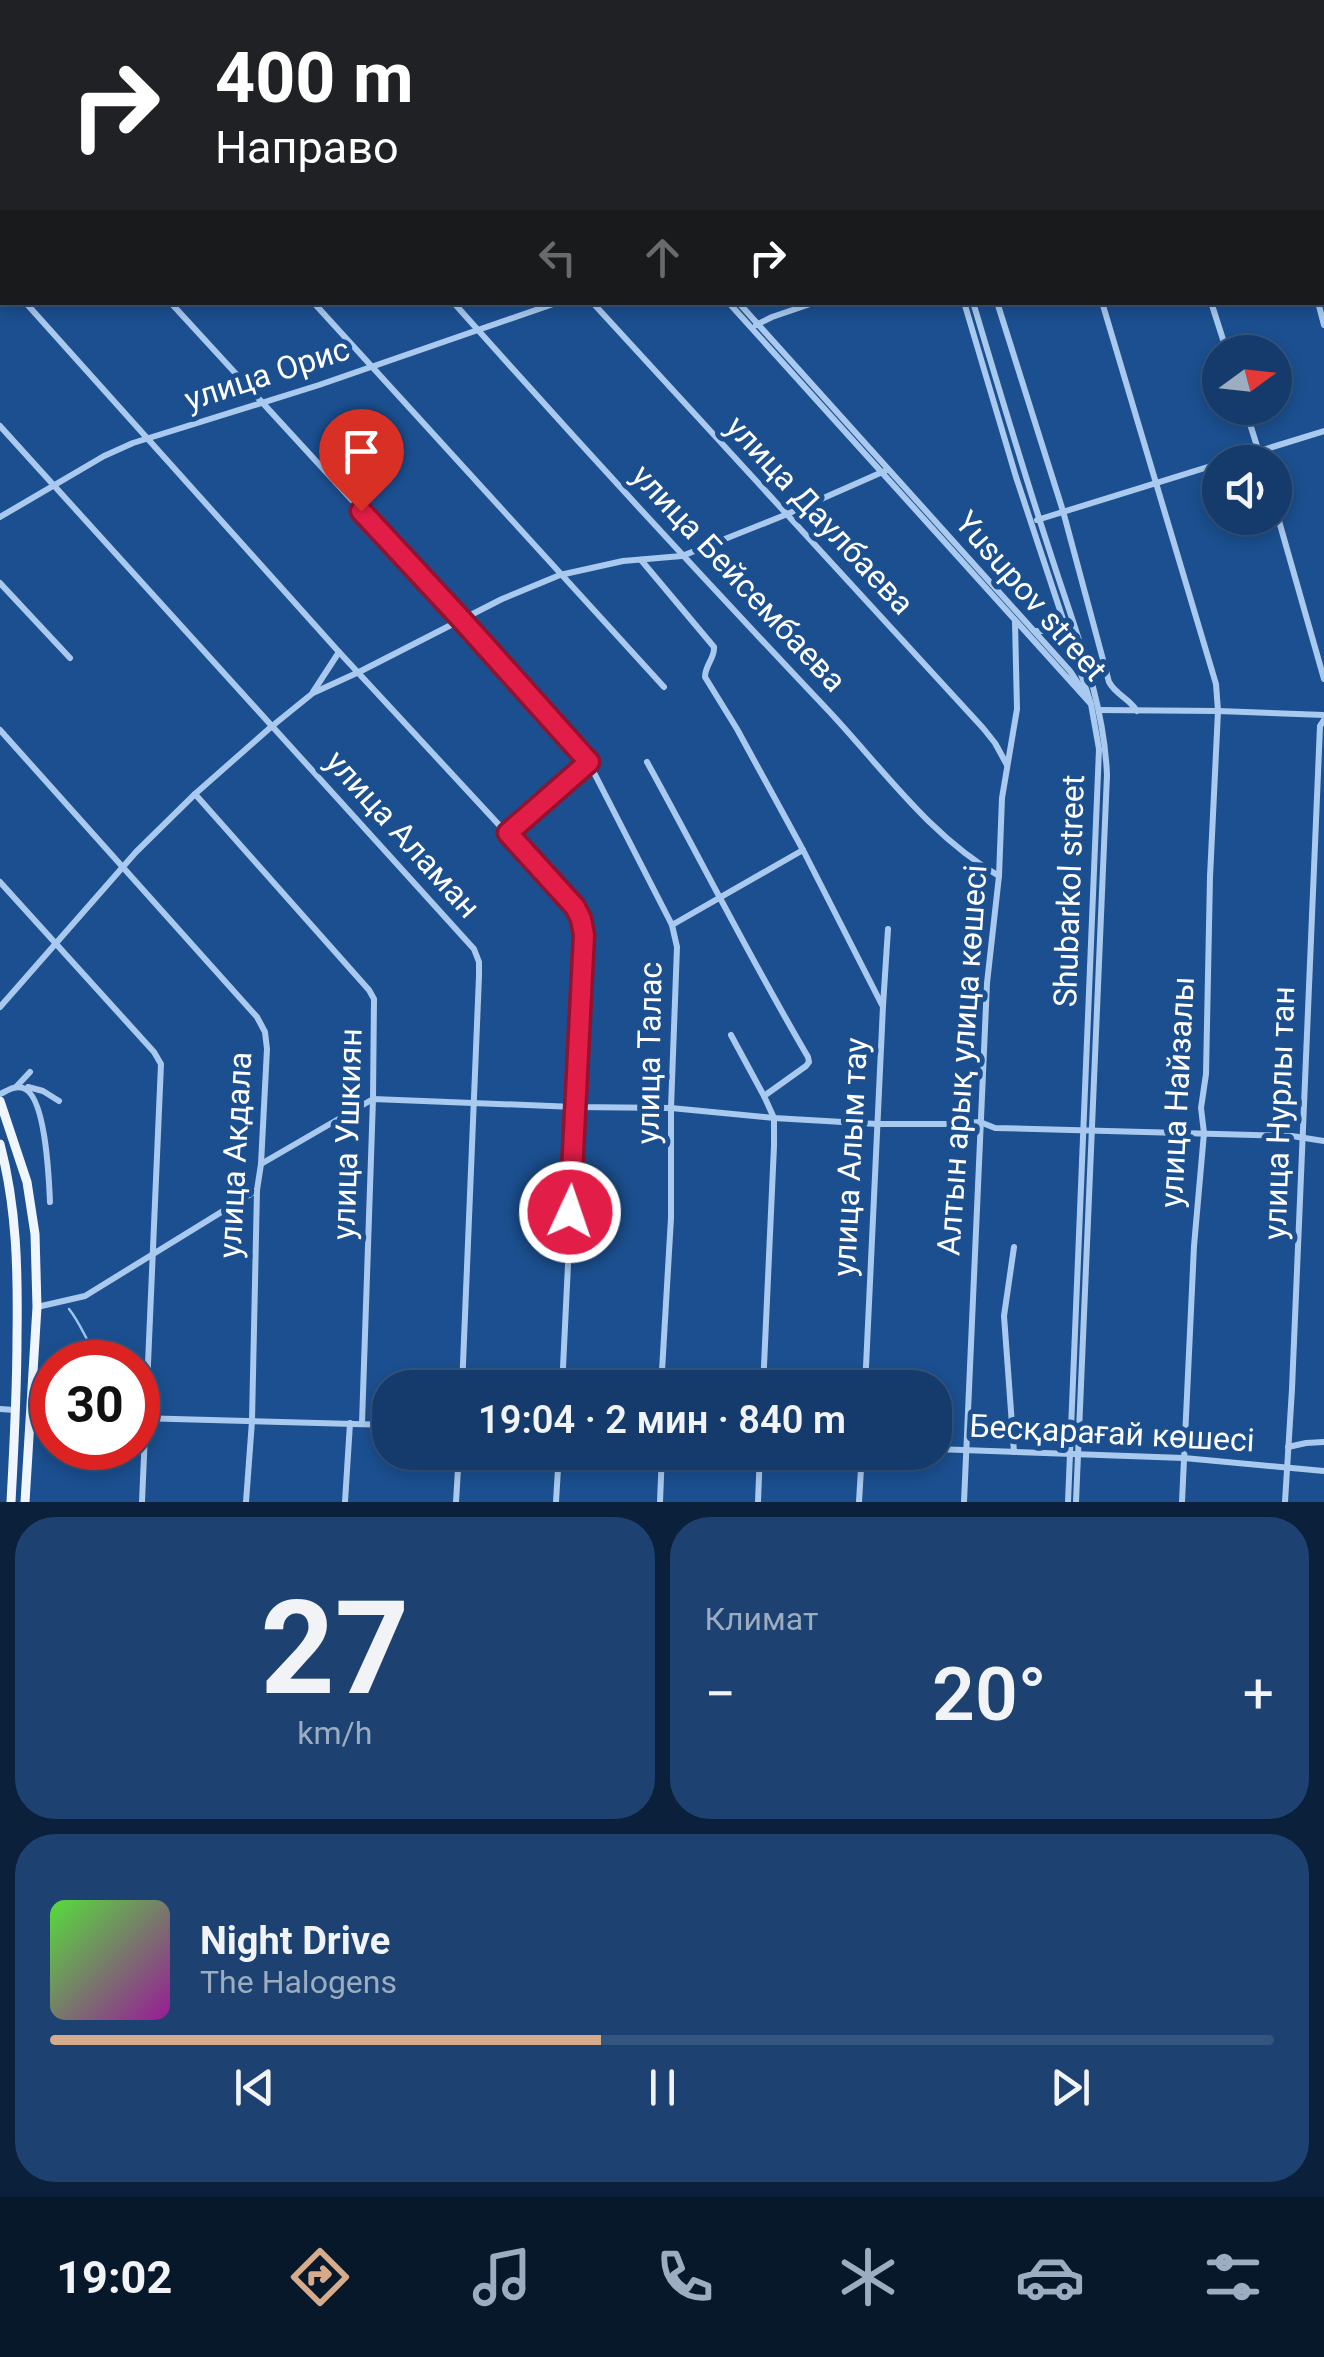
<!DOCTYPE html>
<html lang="ru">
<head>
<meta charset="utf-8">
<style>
	body { margin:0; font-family:Roboto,sans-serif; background:#1d4271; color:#f1f3f6; height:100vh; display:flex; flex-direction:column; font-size:38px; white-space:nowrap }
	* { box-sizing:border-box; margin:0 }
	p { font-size:32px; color:#9dadc1 }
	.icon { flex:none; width:55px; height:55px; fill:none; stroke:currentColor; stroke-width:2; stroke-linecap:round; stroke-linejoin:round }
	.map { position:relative; height:1502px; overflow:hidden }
	.side { display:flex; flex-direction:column; gap:15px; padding:15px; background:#0b203b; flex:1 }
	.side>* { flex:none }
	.top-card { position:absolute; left:0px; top:0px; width:1325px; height:305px; box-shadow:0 5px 15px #0003,0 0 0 2px #33557e; background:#202124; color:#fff; overflow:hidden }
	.needle { width:65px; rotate:75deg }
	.controls { position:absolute; left:1202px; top:335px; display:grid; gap:20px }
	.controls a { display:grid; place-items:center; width:90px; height:90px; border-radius:50%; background:#143b6b; box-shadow:0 5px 15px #0003,0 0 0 2px #33557e; font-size:50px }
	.speed { position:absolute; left:30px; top:1340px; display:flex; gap:20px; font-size:50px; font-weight:700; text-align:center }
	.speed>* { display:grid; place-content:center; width:130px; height:130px; border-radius:50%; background:#143b6b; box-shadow:0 5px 15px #0003,0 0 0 2px #33557e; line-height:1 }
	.speed .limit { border:15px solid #d22; background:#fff; color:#111 }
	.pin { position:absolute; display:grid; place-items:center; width:85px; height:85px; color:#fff; margin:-102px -42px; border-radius:50% 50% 50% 0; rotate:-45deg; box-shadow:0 0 10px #0007 }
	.pin .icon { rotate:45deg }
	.me { position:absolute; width:110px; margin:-55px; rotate:3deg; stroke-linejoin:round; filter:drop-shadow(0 0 8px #0008) }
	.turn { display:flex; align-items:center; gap:35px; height:210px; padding:0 50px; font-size:45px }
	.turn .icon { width:130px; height:130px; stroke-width:2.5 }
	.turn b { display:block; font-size:70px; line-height:85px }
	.lanes { display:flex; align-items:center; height:95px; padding:0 50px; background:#0003; justify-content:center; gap:50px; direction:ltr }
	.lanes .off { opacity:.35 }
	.big { font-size:75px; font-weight:600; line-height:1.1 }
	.side .widget { flex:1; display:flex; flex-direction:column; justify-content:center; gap:15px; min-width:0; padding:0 35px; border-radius:40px; background:#1d4271 }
	.side .dial { align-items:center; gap:0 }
	.dial b { font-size:130px; line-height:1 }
	.song { display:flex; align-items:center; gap:30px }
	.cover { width:120px; height:120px; border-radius:15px; background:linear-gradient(135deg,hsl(110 70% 55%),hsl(300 70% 35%)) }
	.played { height:10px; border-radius:5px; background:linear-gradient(90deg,#d6ab8b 45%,#33557e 45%) }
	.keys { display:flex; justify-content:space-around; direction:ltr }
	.heat { display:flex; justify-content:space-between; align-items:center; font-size:55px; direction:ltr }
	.side .tiles { flex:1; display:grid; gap:15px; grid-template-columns:1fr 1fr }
	.widget:last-child { grid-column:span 2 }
	.trip { position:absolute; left:372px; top:1370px; width:580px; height:100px; border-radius:40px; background:#143b6b; box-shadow:0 5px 15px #0003,0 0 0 2px #33557e; font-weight:600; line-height:100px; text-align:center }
	.menu { display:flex; height:160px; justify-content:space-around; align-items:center; background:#08182b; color:#9dadc1 }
	.menu .icon { width:70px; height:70px }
	.menu .active { color:#d6ab8b }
	.menu b { font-size:45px; color:#f1f3f6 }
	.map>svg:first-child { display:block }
</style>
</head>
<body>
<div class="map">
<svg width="1324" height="1502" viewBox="0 0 1324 1502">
	<rect width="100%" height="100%" fill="#1b4f8f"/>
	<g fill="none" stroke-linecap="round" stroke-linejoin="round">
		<path stroke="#9cc4f0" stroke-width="2.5" d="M69,1309c13,16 19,37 32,53"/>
		<g stroke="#a9c9ee" stroke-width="6">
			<path d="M40,0l3,2"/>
			<path d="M181,0l2,2"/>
			<path d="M318,0l2,2"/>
			<path d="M456,0l2,2"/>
			<path d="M468,0l2,2"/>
			<path d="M537,0l1,2"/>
			<path d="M645,0l1,2"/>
			<path d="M749,0l1,2"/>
			<path d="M874,0l1,2"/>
			<path d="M884,0l1,2"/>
			<path d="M1013,0l1,2"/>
			<path d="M1121,0v2"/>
			<path d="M1230,0v2"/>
			<path d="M798,2l9,-2"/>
			<path d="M0,114l2,3"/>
			<path d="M1322,153l2,-1"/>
			<path d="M0,275l2,3"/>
			<path d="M25,302l314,350 236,255 6,12 3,16 -22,453"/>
			<path d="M170,302l291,317 128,144 83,162 5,22 -6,161v110l-10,170"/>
			<path d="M313,302l351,385"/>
			<path d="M453,302c122,137 246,272 372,405 56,59 103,128 174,169"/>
			<path d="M592,302l391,426 12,15 12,22"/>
			<path d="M728,302l362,401"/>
			<path d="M738,302l332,369 13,20"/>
			<path d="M964,302l52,175 75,227 8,45 -31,753"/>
			<path d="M973,302c25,84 50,168 77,250 23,73 54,146 57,223l-31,727"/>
			<path d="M997,302l66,209 46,171c7,13 20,16 28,29"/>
			<path d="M1102,302l114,382 2,27 -8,166 -4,197 -5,34 3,25 -10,113 -12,256"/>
			<path d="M1211,302l16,50"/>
			<path d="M1318,302l6,23"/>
			<path d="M756,325l16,-8 44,-15"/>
			<path d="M1245,408l17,54"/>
			<path d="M0,426l474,523 5,13v14l-17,412"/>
			<path d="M1275,507l49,172"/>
			<path d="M0,517l104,-61 29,-13 186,-58 240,-83"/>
			<path d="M1037,520l287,-89"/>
			<path d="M641,560l73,87c1,11 -9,18 -9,30l32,52 66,121 -131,75"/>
			<path d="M0,583l70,75"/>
			<path d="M1035,631h9l10,-5 5,-14"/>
			<path d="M313,692l26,-40"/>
			<path d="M1099,710l119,1 106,4"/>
			<path d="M0,730l257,287 8,15 2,17 -6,115 -4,26 -5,231 -6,81"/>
			<path d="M647,762c54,98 104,198 161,295l1,5 -3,4 -42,30 10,22v28l-11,242"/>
			<path d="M195,794l174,196 5,9 -1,100 -11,324"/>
			<path d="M508,833l81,-70"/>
			<path d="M803,850l79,155"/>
			<path d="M0,882l154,170 7,12 -19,438"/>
			<path d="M0,1007l136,-155 59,-58 76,-67 42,-34 46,-21 143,-73 58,-24 63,-14 59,-5 103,-41 102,-45"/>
			<path d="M731,1035l33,61"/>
			<path d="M16,1087l14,-15"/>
			<path d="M28,1087l15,4 16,10"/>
			<path d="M0,1094c7,-3 15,-9 23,-6 23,7 26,93 27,114"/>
			<path d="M261,1164l112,-65 202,8 96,1 103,10 103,6h75l28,-2 15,6 297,8 32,5"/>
			<path d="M1014,1247l-10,69 10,136"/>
			<path d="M37,1307l48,-11 172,-106"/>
			<path d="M865,1388l18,-382 5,-77"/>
			<path d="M0,1409l15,1"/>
			<path d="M30,1413l22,1"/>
			<path d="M138,1418l252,7"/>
			<path d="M1288,1447l18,-4 18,-1"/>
			<path d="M935,1449l249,9 140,13"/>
			<path d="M345,1502l5,-79"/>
			<path d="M456,1502l3,-50"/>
			<path d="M556,1502l3,-50"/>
			<path d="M660,1502l2,-50"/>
			<path d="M758,1502l2,-50"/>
			<path d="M859,1502l3,-50"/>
			<path d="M964,1502l23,-519 12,-107 3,-78 15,-89 -2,-87"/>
			<path d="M1285,1502l7,-113 28,-663 4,-6"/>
		</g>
		<g stroke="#f0f6ff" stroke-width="9">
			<path d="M0,1101l27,81 8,52 2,73 -12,195"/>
			<path d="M0,1144c17,64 18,128 17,194 0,55 -3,109 -6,164"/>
		</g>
	</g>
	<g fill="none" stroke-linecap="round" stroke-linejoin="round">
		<defs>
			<path id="route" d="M361,511l100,108 128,143 -81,71 67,74 6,12 3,16 -14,277"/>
		</defs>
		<use href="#route" stroke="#92132f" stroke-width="25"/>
		<use href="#route" stroke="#e11d48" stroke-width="18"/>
	</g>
	<g text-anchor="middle" stroke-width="10" stroke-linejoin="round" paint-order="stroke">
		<g font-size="32" fill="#fff" stroke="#1b4f8f">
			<text transform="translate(267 374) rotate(-18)" y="11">улица Орис</text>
			<text transform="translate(820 515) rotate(47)" y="11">улица Даулбаева</text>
			<text transform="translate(739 578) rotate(47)" y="11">улица Бейсембаева</text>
			<text transform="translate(1031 596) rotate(49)" y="11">Yusupov street</text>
			<text transform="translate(403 834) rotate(48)" y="11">улица Аламан</text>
			<text transform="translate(1069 891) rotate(-88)" y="11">Shubarkol street</text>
			<text transform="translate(649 1053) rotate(-89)" y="11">улица Талас</text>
			<text transform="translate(962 1060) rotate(-86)" y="11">Алтын арық улица көшесі</text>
			<text transform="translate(1177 1092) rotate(-87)" y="11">улица Найзалы</text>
			<text transform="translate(1279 1113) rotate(-88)" y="11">улица Нурлы тан</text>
			<text transform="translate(347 1134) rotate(-88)" y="11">улица Ушкиян</text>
			<text transform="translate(235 1155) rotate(-87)" y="11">улица Акдала</text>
			<text transform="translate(850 1157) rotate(-87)" y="11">улица Алым тау</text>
			<text transform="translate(1112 1433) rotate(3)" y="11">Бесқарағай көшесі</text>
		</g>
	</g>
</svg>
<div class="controls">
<a><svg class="needle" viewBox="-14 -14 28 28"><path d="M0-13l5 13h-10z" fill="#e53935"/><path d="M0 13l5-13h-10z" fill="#9dadc1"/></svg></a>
<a><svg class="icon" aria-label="sound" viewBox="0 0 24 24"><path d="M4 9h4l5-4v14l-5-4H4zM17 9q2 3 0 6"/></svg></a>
</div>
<div class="speed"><div class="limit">30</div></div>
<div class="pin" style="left:361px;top:511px;background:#d93025"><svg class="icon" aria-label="arrive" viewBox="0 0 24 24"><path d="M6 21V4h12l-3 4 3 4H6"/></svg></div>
<svg class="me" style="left:570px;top:1212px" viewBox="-20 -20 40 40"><circle r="17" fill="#e11d48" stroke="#fff" stroke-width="3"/><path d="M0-11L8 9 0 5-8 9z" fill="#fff"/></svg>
<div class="trip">19:04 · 2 мин · 840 m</div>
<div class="top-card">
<div class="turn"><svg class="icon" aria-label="right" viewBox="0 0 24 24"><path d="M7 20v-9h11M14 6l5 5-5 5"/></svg><div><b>400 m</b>Направо</div></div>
<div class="lanes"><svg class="icon off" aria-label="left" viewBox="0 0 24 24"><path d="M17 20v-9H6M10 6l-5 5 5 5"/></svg><svg class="icon off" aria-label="ahead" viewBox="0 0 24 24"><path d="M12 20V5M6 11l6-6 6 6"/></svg><svg class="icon" aria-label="right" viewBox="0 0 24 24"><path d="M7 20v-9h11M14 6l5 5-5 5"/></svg></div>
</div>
</div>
<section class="side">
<div class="tiles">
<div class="widget dial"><b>27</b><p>km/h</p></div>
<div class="widget"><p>Климат</p>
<div class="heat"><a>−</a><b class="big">20°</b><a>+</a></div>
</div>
<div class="widget">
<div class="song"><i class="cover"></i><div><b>Night Drive</b><p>The Halogens</p></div></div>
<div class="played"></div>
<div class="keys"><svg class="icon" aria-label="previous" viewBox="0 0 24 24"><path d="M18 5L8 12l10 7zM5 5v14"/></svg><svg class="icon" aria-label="pause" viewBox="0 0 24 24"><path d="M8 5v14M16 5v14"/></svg><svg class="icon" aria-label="next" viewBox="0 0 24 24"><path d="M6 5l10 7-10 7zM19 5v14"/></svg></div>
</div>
</div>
</section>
<nav class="menu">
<b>19:02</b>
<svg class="icon active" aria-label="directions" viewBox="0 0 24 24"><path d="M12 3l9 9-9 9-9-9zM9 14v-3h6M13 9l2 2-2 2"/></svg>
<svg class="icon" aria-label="music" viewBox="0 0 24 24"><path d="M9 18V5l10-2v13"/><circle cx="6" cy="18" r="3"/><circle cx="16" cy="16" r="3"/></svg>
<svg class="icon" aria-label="phone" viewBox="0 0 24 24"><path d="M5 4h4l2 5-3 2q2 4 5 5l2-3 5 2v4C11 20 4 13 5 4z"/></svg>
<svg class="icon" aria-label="climate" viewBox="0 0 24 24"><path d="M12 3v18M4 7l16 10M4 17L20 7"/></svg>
<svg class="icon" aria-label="car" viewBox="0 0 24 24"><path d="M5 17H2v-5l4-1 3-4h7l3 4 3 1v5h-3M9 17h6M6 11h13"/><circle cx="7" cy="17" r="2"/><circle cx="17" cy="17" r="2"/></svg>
<svg class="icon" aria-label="filters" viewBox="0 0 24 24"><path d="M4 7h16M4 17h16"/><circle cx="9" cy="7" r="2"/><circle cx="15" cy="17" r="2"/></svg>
</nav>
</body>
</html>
